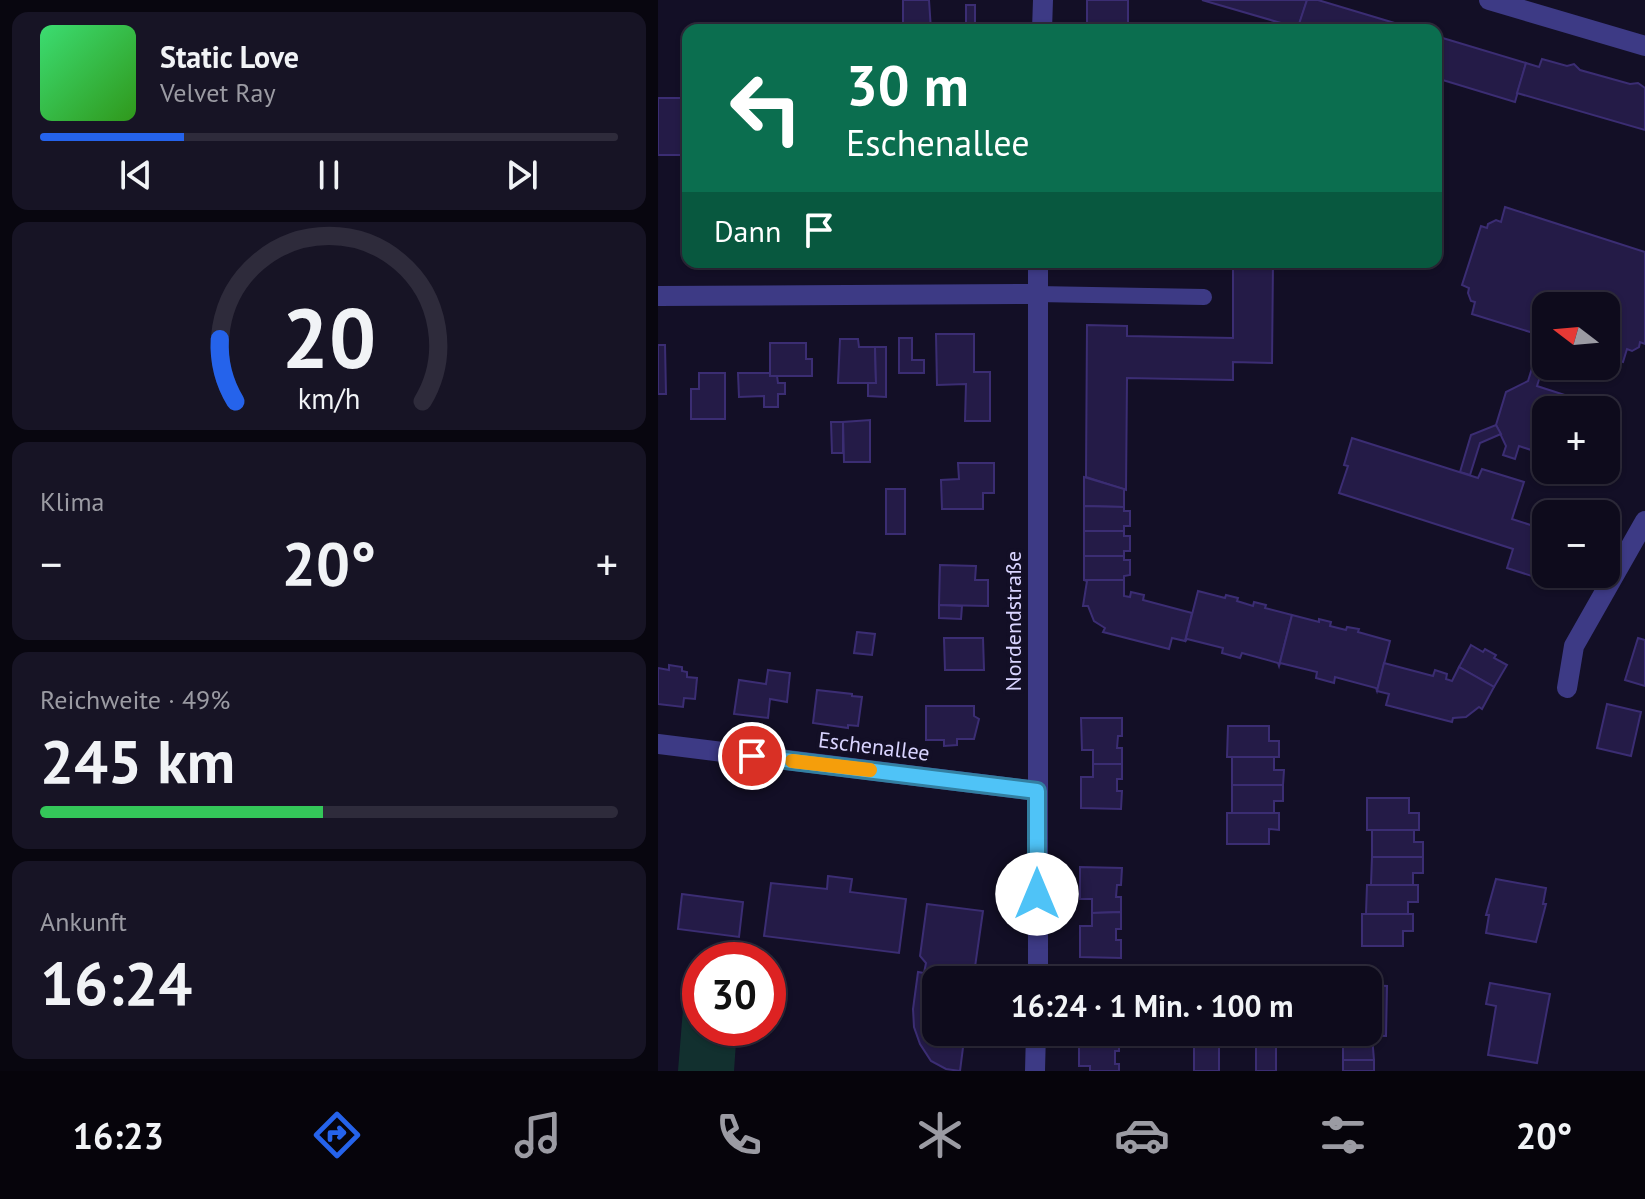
<!DOCTYPE html>
<html lang="de">
<head>
<meta charset="utf-8">
<style>
	body { margin:0; font-family:"PT Sans",sans-serif; background:#171425; color:#f1f3f6; height:100vh; display:flex; flex-direction:column; font-size:30px; white-space:nowrap }
	* { box-sizing:border-box; margin:0 }
	p { font-size:26px; color:#9b9ba3 }
	.icon { flex:none; width:44px; height:44px; fill:none; stroke:currentColor; stroke-width:2; stroke-linecap:round; stroke-linejoin:round }
	.map { position:relative; flex:1; overflow:hidden }
	.drawer { display:flex; flex-direction:column; gap:12px; padding:12px; background:#08060f; width:658px }
	.drawer>* { flex:none }
	.hud { position:absolute; left:24px; top:24px; width:760px; height:244px; border-radius:16px; box-shadow:0 2px 6px #0004,0 0 0 2px #2e2b3b; background:#0b6e4f; color:#fff; overflow:hidden }
	.needle { width:52px; rotate:286deg }
	.buttons { position:absolute; left:874px; top:292px; display:grid; gap:16px }
	.buttons a { display:grid; place-items:center; width:88px; height:88px; border-radius:16px; background:#0e0b1c; box-shadow:0 2px 6px #0004,0 0 0 2px #2e2b3b; font-size:40px }
	.speed { position:absolute; left:24px; top:942px; display:flex; gap:16px; font-size:40px; font-weight:700; text-align:center }
	.speed>* { display:grid; place-content:center; width:104px; height:104px; border-radius:50%; background:#0e0b1c; box-shadow:0 2px 6px #0004,0 0 0 2px #2e2b3b; line-height:1 }
	.speed .limit { border:12px solid #d22; background:#fff; color:#111 }
	.pin { position:absolute; display:grid; place-items:center; width:68px; height:68px; color:#fff; margin:-34px; border:4px solid #fff; border-radius:50%; box-shadow:0 2px 8px #0007 }
	.me { position:absolute; width:88px; margin:-44px; rotate:0deg; stroke-linejoin:round; filter:drop-shadow(0 0 6px #0008) }
	.turn { display:flex; align-items:center; gap:28px; height:168px; padding:0 32px; font-size:36px }
	.turn .icon { width:104px; height:104px; stroke-width:2.5 }
	.turn b { display:block; font-size:56px; line-height:68px }
	.then { display:flex; align-items:center; height:76px; padding:0 32px; background:#0003; gap:16px; font-size:30px }
	.big { font-size:60px; font-weight:800; line-height:1.1 }
	.drawer .tile { flex:1; display:flex; flex-direction:column; justify-content:center; gap:12px; min-width:0; padding:0 28px; border-radius:16px; background:#171425 }
	.drawer .dial { align-items:center; gap:0 }
	.dial svg { height:208px; overflow:visible; fill:none; stroke:#2e2b3b; stroke-width:7; stroke-linecap:round; text-anchor:middle }
	.dial text { fill:#f1f3f6; stroke:none }
	.song { display:flex; align-items:center; gap:24px }
	.cover { width:96px; height:96px; border-radius:12px; background:linear-gradient(135deg,hsl(140 70% 55%),hsl(110 70% 35%)) }
	.played { height:8px; border-radius:4px; background:linear-gradient(90deg,#2563eb 25%,#2e2b3b 25%) }
	.keys { display:flex; justify-content:space-around; direction:ltr }
	.heat { display:flex; justify-content:space-between; align-items:center; font-size:44px; direction:ltr }
	.charge { height:12px; border-radius:6px; background:linear-gradient(90deg,#34c759 49%,#2e2b3b 0) }
	.trip { position:absolute; left:264px; top:966px; width:460px; height:80px; border-radius:16px; background:#0e0b1c; box-shadow:0 2px 6px #0004,0 0 0 2px #2e2b3b; font-weight:800; line-height:80px; text-align:center }
	.tab-bar { display:flex; height:128px; justify-content:space-around; align-items:center; background:#06040b; color:#9b9ba3 }
	.tab-bar .icon { width:56px; height:56px }
	.tab-bar .current { color:#2563eb }
	.tab-bar b { font-size:36px; color:#f1f3f6 }
	main { display:flex; flex:1; min-height:0 }
	.map>svg:first-child { display:block }
</style>
</head>
<body>
<main>
<section class="drawer">
<div class="tile">
<div class="song"><i class="cover"></i><div><b>Static Love</b><p>Velvet Ray</p></div></div>
<div class="played"></div>
<div class="keys"><svg class="icon" aria-label="previous" viewBox="0 0 24 24"><path d="M18 5L8 12l10 7zM5 5v14"/></svg><svg class="icon" aria-label="pause" viewBox="0 0 24 24"><path d="M8 5v14M16 5v14"/></svg><svg class="icon" aria-label="next" viewBox="0 0 24 24"><path d="M6 5l10 7-10 7zM19 5v14"/></svg></div>
</div>
<div class="tile dial"><svg viewBox="0 0 100 80">
<path d="M14 69A42 42 0 1 1 86 69"/>
<path d="M14 69A42 42 0 0 1 8 45" stroke="#2563eb"/>
<text x="50" y="56" font-size="32" font-weight="700">20</text>
<text x="50" y="72" font-size="11">km/h</text>
</svg></div>
<div class="tile"><p>Klima</p>
<div class="heat"><a>−</a><b class="big">20°</b><a>+</a></div>
</div>
<div class="tile"><p>Reichweite · 49%</p><b class="big">245 km</b><div class="charge"></div></div>
<div class="tile"><p>Ankunft</p><b class="big">16:24</b></div>
</section>
<div class="map">
<svg width="987" height="1071" viewBox="0 0 987 1071">
	<rect width="100%" height="100%" fill="#130f26"/>
	<path fill="#12302f" d="M28,972l14,2v54h37l-3,43h-56z"/>
	<g fill="#241b47" stroke="#3b2d73" stroke-width="2">
		<path d="M245,0h26l2,30h-28z"/>
		<rect x="429" y="0" width="41" height="30"/>
		<path d="M544,0h105l-9,28z"/>
		<path d="M649,0h11l100,30h-121z"/>
		<rect x="308" y="5" width="9" height="21"/>
		<path d="M778,36l90,27 -11,39 -79,-24z"/>
		<path d="M884,59l25,7 7,-2 6,6 50,14 8,-1 7,5v42l-128,-37 9,-30 13,4z"/>
		<path d="M0,98h27l2,57h-29z"/>
		<path d="M847,207l140,45v92l-5,-2 -1,5 -7,4 -5,-2 -4,13 -17,-5v-51h-60v31l-74,-23 3,-12 -4,-1 -3,-8 1,-5 -7,-3 19,-59 6,2 1,-4 8,-4 5,2z"/>
		<path d="M575,262h40l-1,101 -39,-1v18l-106,-2 -1,112 -40,-13 1,-152 40,1v10l106,2z"/>
		<path d="M278,334h38v38h16v49h-25l1,-37 -29,1z"/>
		<path d="M884,336l4,1v20l-9,29 28,9 7,15h-26v45l-27,-9 -4,13 -12,-4 3,-9 -10,-21 10,-33 22,-11z"/>
		<path d="M241,338h13v22h12v13h-25z"/>
		<path d="M182,339h18l1,8h16l1,36h-38z"/>
		<path d="M112,343h36v16h6v17h-42z"/>
		<path d="M0,345h7l1,49h-8z"/>
		<path d="M217,347h11v50l-18,-1v-13h8z"/>
		<path d="M41,373h26v46h-34v-30h8z"/>
		<path d="M80,373h32v3h7l1,7h7v11h-7v13h-14v-11l-25,1z"/>
		<path d="M212,420v42h-26l-1,-40z"/>
		<path d="M173,422h12v31h-11z"/>
		<path d="M838,425l5,9 -21,9 -10,32 -10,-3 11,-37z"/>
		<path d="M694,438l126,40 4,-9 42,13 -12,37 34,11v44h14l-3,10 -50,-16 6,-19 -174,-56 9,-27 -4,-1z"/>
		<path d="M300,463h36v30h-11v16h-41l-1,-29 18,-1z"/>
		<path d="M426,477l40,12v18l-40,-1z"/>
		<rect x="228" y="489" width="19" height="45"/>
		<path d="M426,506l40,1v4h6v15h-6v5h-40z"/>
		<path d="M426,531h40v5h6v15h-6v5h-40z"/>
		<path d="M426,556h40v4h6v15l-6,1v4h-40z"/>
		<path d="M282,565l36,1 -1,14h13v26l-49,-1z"/>
		<path d="M426,580h40v16l6,1 1,-5 13,3 -1,5 49,13 -7,28 -13,-3 -3,11 -66,-17 2,-4 -11,-7 -6,-15h-5l4,-25z"/>
		<path d="M540,591l27,7 1,-3 12,3 -1,3 16,5 1,-4 12,3 -1,3 27,7 -13,51 -1,-3 -36,-10 -2,5 -18,-5 1,-5 -36,-9 -2,3z"/>
		<path d="M281,605l23,1 -1,13 -22,-1z"/>
		<path d="M634,615l27,7v-3l12,3 -1,4 16,4 1,-3 12,2 -1,3 32,9 -13,50 -1,-3 -41,-11 -1,6 -18,-5 1,-6 -37,-9 -1,3z"/>
		<path d="M199,632l18,2 -3,21 -18,-2z"/>
		<path d="M286,638h39l1,32h-39z"/>
		<path d="M980,638l7,2v46l-20,-6z"/>
		<path d="M813,645l12,7 2,-3 11,6 -2,3 13,7 -13,22 -35,-20z"/>
		<path d="M726,663l49,13 2,-6 12,4 -1,5 6,2 7,-14 35,20 -12,22 -3,-2 -13,10 -13,1 -1,4 -66,-17 3,-11 -12,-3z"/>
		<path d="M11,665l13,2v4l5,1v5l10,1 -2,21 -11,-1 -1,9 -25,-3v-36l11,2z"/>
		<path d="M110,670l22,3 -3,29 -17,-3 -2,19 -34,-4 5,-34 27,4z"/>
		<path d="M159,690l35,4v2l10,1 -4,29 -10,-1v3l-35,-5z"/>
		<path d="M949,704l34,8 -10,44 -34,-8z"/>
		<path d="M268,706h48v10l5,3 -5,20h-17v6l-13,1v-6h-18z"/>
		<path d="M423,718h41v18h-4l-1,12h5v16h-29v-14h-11z"/>
		<path d="M570,726h41v15h10v16h-52z"/>
		<path d="M574,757h42v13h10l-1,15h-51z"/>
		<path d="M435,764h29v15h-5v12h5l-1,18 -40,-1v-31h12z"/>
		<path d="M574,785h51v16h-9v12h-42z"/>
		<path d="M709,798h42v15h10v17h-52z"/>
		<path d="M569,813h52v17l-10,-1v15h-42z"/>
		<path d="M714,830h42v12h9v15h-51z"/>
		<path d="M714,857h51v16h-10v12h-42z"/>
		<path d="M422,867l42,1 -1,17h-4l-1,12h5v15l-29,1v-14h-12z"/>
		<path d="M170,876l24,3 -2,13 56,7 -7,54 -135,-17 7,-53 56,6z"/>
		<path d="M838,879l50,9 -3,16h3l-10,38 -50,-9 3,-18h-3z"/>
		<path d="M709,885h51v17h-10v12h-42z"/>
		<path d="M24,894l61,8 -4,35 -61,-8z"/>
		<path d="M269,904l56,7 -8,56 -7,-1 -2,9 6,1v4h-36v52h29l-5,39 -14,-2 -15,-8 -11,-17 -6,-17 -1,-18 5,-37 6,1 2,-10 -6,-7z"/>
		<path d="M463,912v17h-5v11h5v18l-41,-1v-31h12v-13z"/>
		<path d="M704,914h51v17h-10v15h-41z"/>
		<path d="M832,983l60,11 -13,69 -49,-8 8,-49 -10,-2z"/>
		<path d="M710,985l19,1 -1,50 -35,-1v-3h17z"/>
		<rect x="536" y="1032" width="25" height="39"/>
		<rect x="598" y="1032" width="20" height="39"/>
		<path d="M421,1035h40v16h-4v13h4v7h-29v-5h-11z"/>
		<path d="M698,1035l16,1 2,24h-31v-16l13,1z"/>
		<rect x="685" y="1060" width="31" height="11"/>
	</g>
	<g fill="none" stroke-linecap="round" stroke-linejoin="round">
		<path stroke="#3d3a85" stroke-width="16" d="M379,294l167,3"/>
		<g stroke="#3d3a85" stroke-width="20">
			<path d="M831,0l156,46"/>
			<path d="M384,30l1,-30"/>
			<path d="M0,296l379,-2"/>
			<path d="M909,688l7,-42 71,-125"/>
			<path d="M0,744l379,47"/>
			<path d="M380,980v-718"/>
			<path d="M377,1071l1,-39"/>
		</g>
	</g>
	<g fill="none" stroke-linecap="round" stroke-linejoin="round">
		<defs>
			<path id="route" d="M94,756l285,35v103"/>
		</defs>
		<use href="#route" stroke="#337fa1" stroke-width="20"/>
		<use href="#route" stroke="#4fc3f7" stroke-width="14"/>
		<path stroke="#f59e0b" stroke-width="14" d="M134,761l78,9"/>
	</g>
	<g text-anchor="middle" stroke-width="8" stroke-linejoin="round" paint-order="stroke">
		<g font-size="22" fill="#d9d4ff" stroke="#130f26">
			<text transform="translate(355 621) rotate(-90)" y="8">Nordendstraße</text>
			<text transform="translate(216 746) rotate(7)" y="8">Eschenallee</text>
		</g>
	</g>
</svg>
<div class="buttons">
<a><svg class="needle" viewBox="-14 -14 28 28"><path d="M0-13l5 13h-10z" fill="#e53935"/><path d="M0 13l5-13h-10z" fill="#9b9ba3"/></svg></a>
<a>+</a>
<a>−</a>
</div>
<div class="speed"><div class="limit">30</div></div>
<div class="pin" style="left:94px;top:756px;background:#d93025"><svg class="icon" aria-label="arrive" viewBox="0 0 24 24"><path d="M6 21V4h12l-3 4 3 4H6"/></svg></div>
<svg class="me" style="left:379px;top:894px" viewBox="-20 -20 40 40"><circle r="19" fill="#fff"/><path d="M0-13L10 11 0 6-10 11z" fill="#4fc3f7"/></svg>
<div class="trip">16:24 · 1 Min. · 100 m</div>
<div class="hud">
<div class="turn"><svg class="icon" aria-label="left" viewBox="0 0 24 24"><path d="M17 20v-9H6M10 6l-5 5 5 5"/></svg><div><b>30 m</b>Eschenallee</div></div>
<div class="then">Dann<svg class="icon" aria-label="arrive" viewBox="0 0 24 24"><path d="M6 21V4h12l-3 4 3 4H6"/></svg></div>
</div>
</div>
</main>
<nav class="tab-bar">
<b>16:23</b>
<svg class="icon current" aria-label="directions" viewBox="0 0 24 24"><path d="M12 3l9 9-9 9-9-9zM9 14v-3h6M13 9l2 2-2 2"/></svg>
<svg class="icon" aria-label="music" viewBox="0 0 24 24"><path d="M9 18V5l10-2v13"/><circle cx="6" cy="18" r="3"/><circle cx="16" cy="16" r="3"/></svg>
<svg class="icon" aria-label="phone" viewBox="0 0 24 24"><path d="M5 4h4l2 5-3 2q2 4 5 5l2-3 5 2v4C11 20 4 13 5 4z"/></svg>
<svg class="icon" aria-label="climate" viewBox="0 0 24 24"><path d="M12 3v18M4 7l16 10M4 17L20 7"/></svg>
<svg class="icon" aria-label="car" viewBox="0 0 24 24"><path d="M5 17H2v-5l4-1 3-4h7l3 4 3 1v5h-3M9 17h6M6 11h13"/><circle cx="7" cy="17" r="2"/><circle cx="17" cy="17" r="2"/></svg>
<svg class="icon" aria-label="filters" viewBox="0 0 24 24"><path d="M4 7h16M4 17h16"/><circle cx="9" cy="7" r="2"/><circle cx="15" cy="17" r="2"/></svg>
<b>20°</b>
</nav>
</body>
</html>
